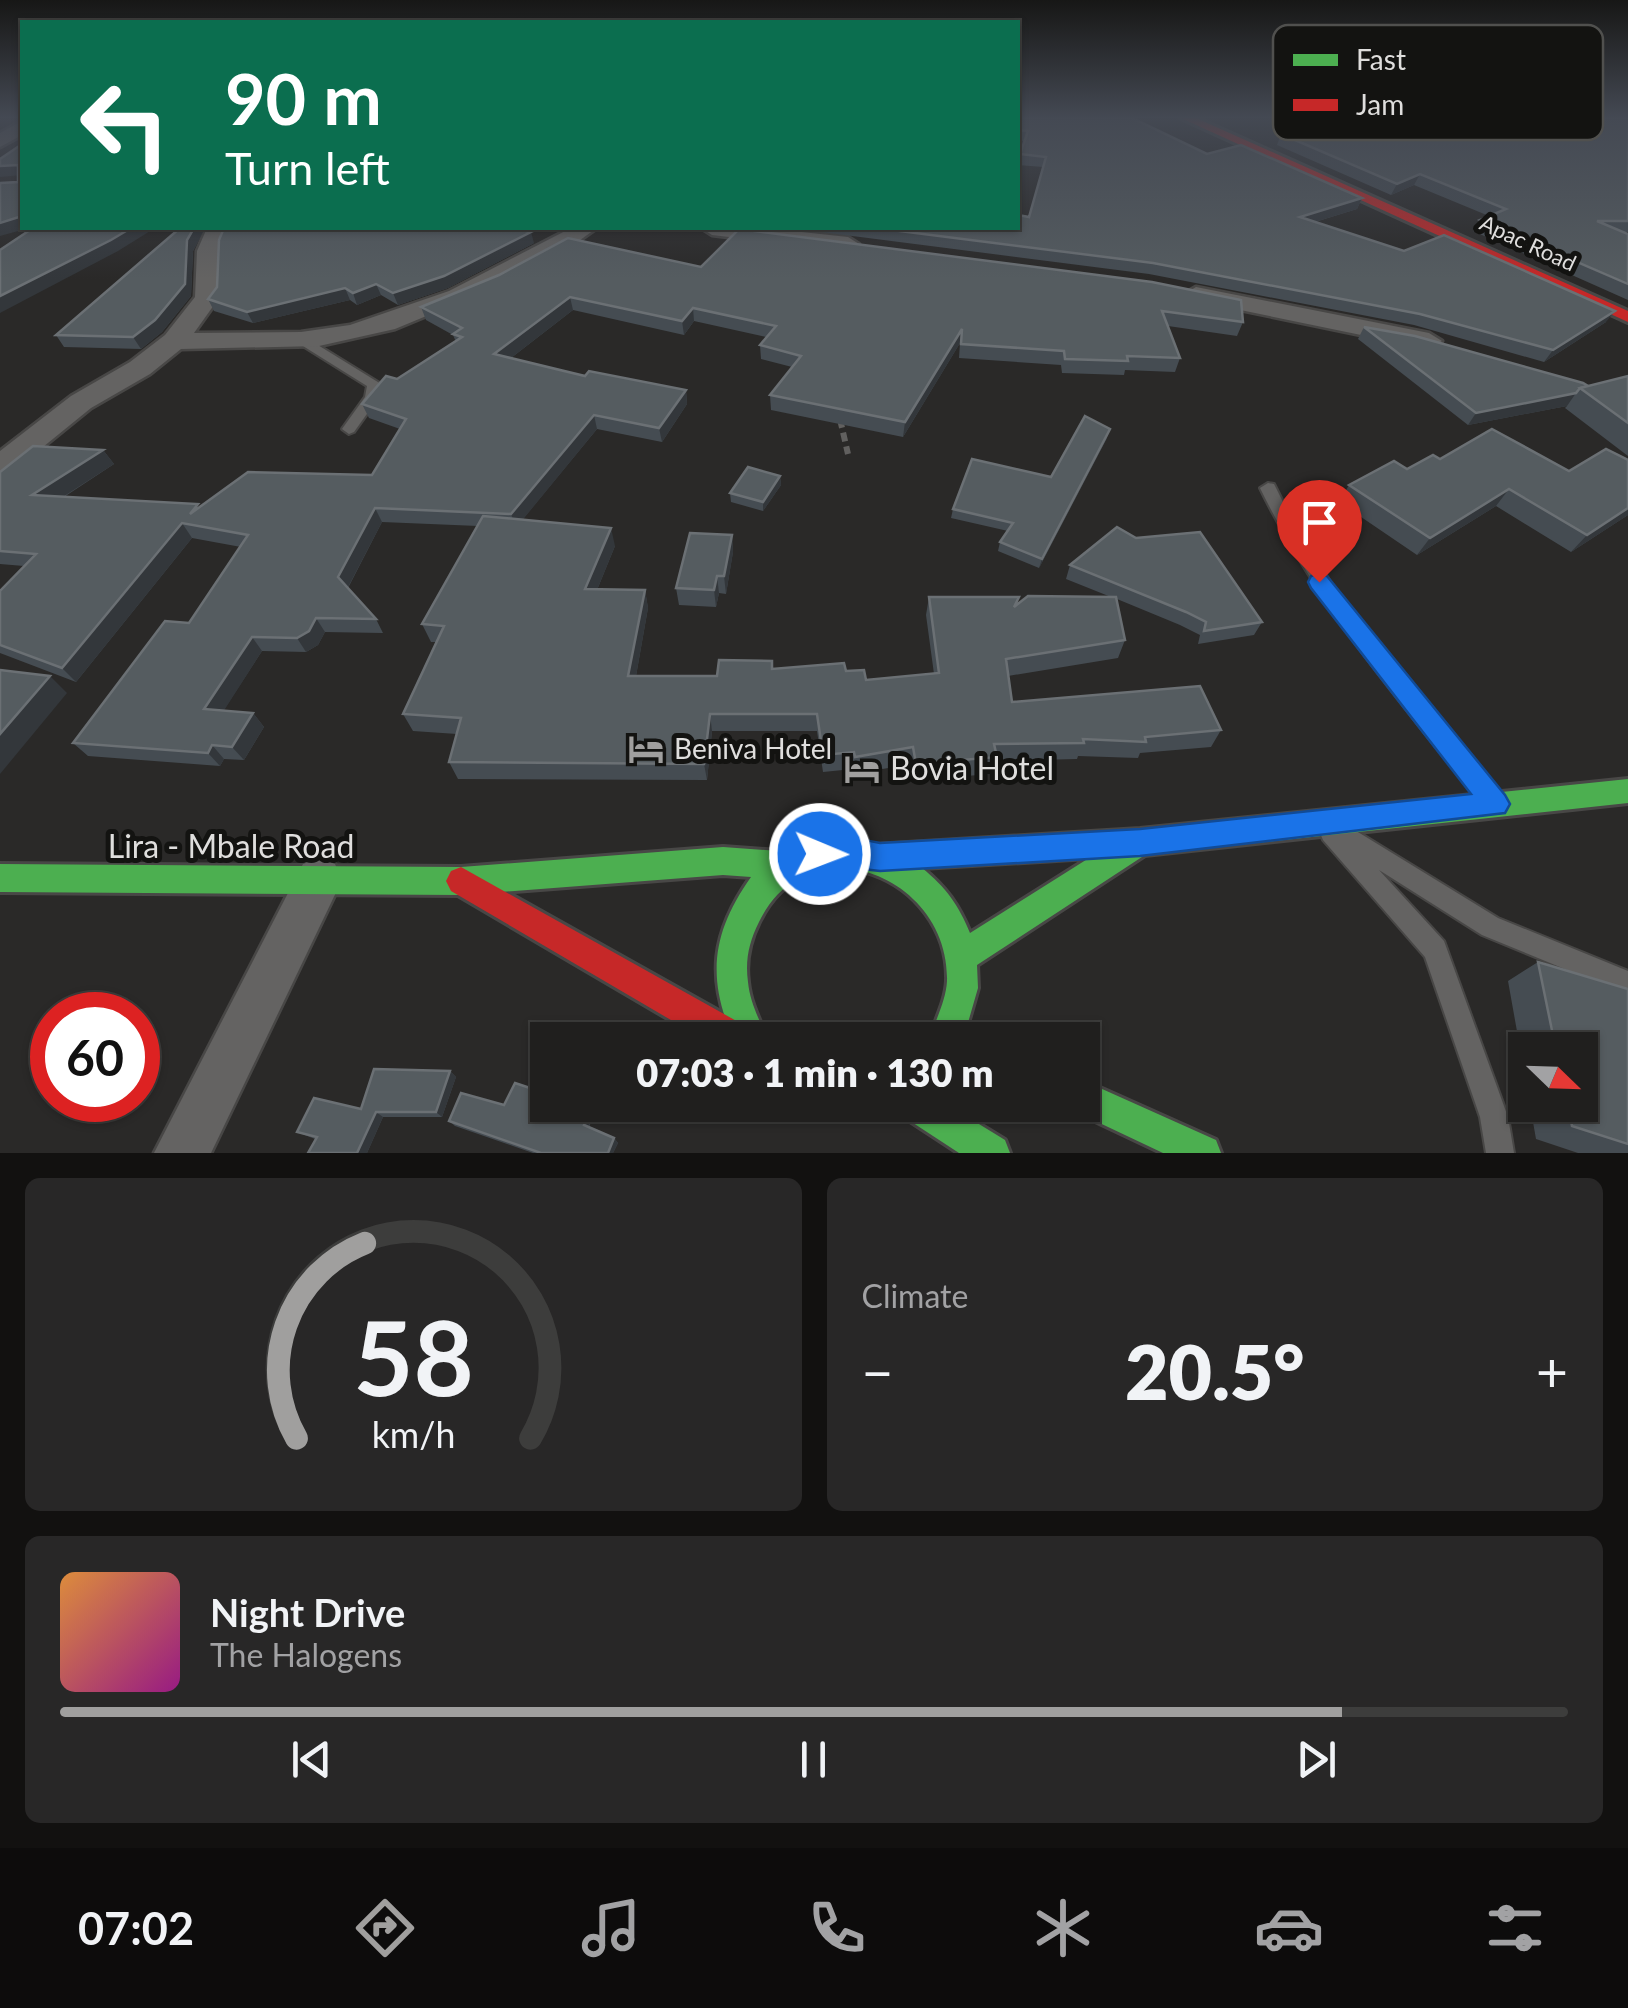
<!DOCTYPE html>
<html lang="en">
<head>
<meta charset="utf-8">
<style>
	body { margin:0; font-family:Lato,sans-serif; background:#282727; color:#f1f3f6; height:100vh; display:flex; flex-direction:column; font-size:38px; white-space:nowrap }
	* { box-sizing:border-box; margin:0 }
	p { font-size:32px; color:#a2a2a4 }
	.icon { flex:none; width:55px; height:55px; fill:none; stroke:currentColor; stroke-width:2; stroke-linecap:round; stroke-linejoin:round }
	.map { position:relative; height:1153px; overflow:hidden }
	.side { display:flex; flex-direction:column; gap:25px; padding:25px; background:#121110; flex:1 }
	.side>* { flex:none }
	.banner { position:absolute; left:20px; top:20px; width:1000px; height:210px; border-radius:0px; box-shadow:0 2px 8px #0004,0 0 0 2px #3d3d3c; background:#0b6e4f; color:#fff; overflow:hidden }
	.needle { width:65px; rotate:113deg }
	.tools { position:absolute; left:1508px; top:1032px; display:grid; gap:20px }
	.tools a { display:grid; place-items:center; width:90px; height:90px; border-radius:0px; background:#201f1e; box-shadow:0 2px 8px #0004,0 0 0 2px #3d3d3c; font-size:50px }
	.speed { position:absolute; left:30px; top:992px; display:flex; gap:20px; font-size:50px; font-weight:700; text-align:center }
	.speed>* { display:grid; place-content:center; width:130px; height:130px; border-radius:50%; background:#201f1e; box-shadow:0 2px 8px #0004,0 0 0 2px #3d3d3c; line-height:1 }
	.speed .limit { border:15px solid #d22; background:#fff; color:#111 }
	.pin { position:absolute; display:grid; place-items:center; width:85px; height:85px; color:#fff; margin:-102px -42px; border-radius:50% 50% 50% 0; rotate:-45deg; box-shadow:0 0 10px #0007 }
	.pin .icon { rotate:45deg }
	.me { position:absolute; width:110px; margin:-55px; rotate:91deg; stroke-linejoin:round; filter:drop-shadow(0 0 8px #0008) }
	.turn { display:flex; align-items:center; gap:35px; height:210px; padding:0 40px; font-size:45px }
	.turn .icon { width:130px; height:130px; stroke-width:2.5 }
	.turn b { display:block; font-size:70px; line-height:85px }
	.big { font-size:75px; font-weight:800; line-height:1.1 }
	.side .card { flex:1; display:flex; flex-direction:column; justify-content:center; gap:15px; min-width:0; padding:0 35px; border-radius:15px; background:#282727 }
	.side .dial { align-items:center; gap:0 }
	.dial svg { height:260px; overflow:visible; fill:none; stroke:#3d3d3c; stroke-width:7; stroke-linecap:round; text-anchor:middle }
	.dial text { fill:#f1f3f6; stroke:none }
	.song { display:flex; align-items:center; gap:30px }
	.cover { width:120px; height:120px; border-radius:15px; background:linear-gradient(135deg,hsl(30 70% 55%),hsl(310 70% 35%)) }
	.played { height:10px; border-radius:5px; background:linear-gradient(90deg,#a09f9e 85%,#3d3d3c 85%) }
	.keys { display:flex; justify-content:space-around; direction:ltr }
	.heat { display:flex; justify-content:space-between; align-items:center; font-size:55px; direction:ltr }
	.side .tiles { flex:1; display:grid; gap:25px; grid-template-columns:1fr 1fr }
	.card:last-child { grid-column:span 2 }
	.trip { position:absolute; left:530px; top:1022px; width:570px; height:100px; border-radius:0px; background:#201f1e; box-shadow:0 2px 8px #0004,0 0 0 2px #3d3d3c; font-weight:800; line-height:100px; text-align:center }
	.tabs { display:flex; height:160px; justify-content:space-around; align-items:center; background:#0d0c0c; color:#a2a2a4 }
	.tabs .icon { width:70px; height:70px }
	.tabs .current { color:#a09f9e }
	.tabs b { font-size:45px; color:#f1f3f6 }
	.map>svg:first-child { display:block }
</style>
</head>
<body>
<div class="map">
<svg width="1628" height="1153" viewBox="0 0 1628 1153">
	<rect width="100%" height="100%" fill="#2a2928"/>
	<g fill="none" stroke-linecap="round" stroke-linejoin="round">
		<defs>
			<g id="lane">
				<path d="M300,334l81,50 -2,13 -25,35 -5,2 -7,-5 23,-32 2,-11 -72,-45v-6z"/>
				<path d="M1268,483l6,1 23,46 49,76 151,183 3,7 -3,7 -8,3 -8,-3c-81,-101 -164,-198 -221,-315z"/>
				<path d="M1331,823l22,6 145,89 130,53v24l-146,-60 -103,-65 65,71 64,176 6,36h-28l-6,-36 -55,-160 -102,-117 -3,-7 3,-7z"/>
			</g>
			<g id="street">
				<path d="M22,121v14l-22,12v-14z"/>
				<path d="M207,228h22l-8,23 -2,47 -25,35 107,-1 49,-7 99,-34 122,-63h26l-31,22 -65,35 -106,44 -76,17 -138,3 -31,25 -59,34 -80,65 -11,3v-25l71,-55 59,-34 35,-27 30,-38 2,-46z"/>
				<path d="M701,228h64l83,9 11,7 -11,7 -136,-16z"/>
				<path d="M1196,287l233,46 13,8 -13,8 -242,-50 -3,-5z"/>
				<path d="M319,858l16,6 7,16 -131,273h-57l149,-289z"/>
			</g>
			<g id="fast">
				<path d="M1628,779v24l-483,52 -168,110 1,23 -15,52h-34c6,-19 17,-39 18,-59 3,-105 -139,-161 -188,-59 -10,20 -14,38 -11,60 2,21 12,39 20,58h-34c-28,-62 -22,-108 17,-163l-28,-2 -262,20 -461,-3v-28l461,3 262,-20 70,5 20,-8 32,-4 29,5 266,-16zM1089,858l-119,75c-11,-27 -24,-46 -48,-65z"/>
				<path d="M1082,1080l134,60 5,13h-58l-93,-44 -2,-4h14z"/>
				<path d="M899,1105h49l57,35 5,13h-51l-55,-36z"/>
			</g>
			<g id="jam">
				<path d="M1181,118h15l432,193v11z"/>
				<path d="M461,867l288,161 5,12h-49l-254,-149 -5,-10 5,-10z"/>
			</g>
		</defs>
		<use href="#lane" stroke="#484746" stroke-width="4"/>
		<use href="#street" stroke="#484746" stroke-width="5"/>
		<use href="#fast" stroke="#484746" stroke-width="6"/>
		<use href="#jam" stroke="#484746" stroke-width="6"/>
		<path stroke="#61605f" stroke-width="6" stroke-dasharray="9 5" stroke-linecap="butt" d="M840,419l8,35"/>
		<use href="#lane" fill="#646362" fill-rule="evenodd"/>
		<use href="#street" fill="#646362" fill-rule="evenodd"/>
		<use href="#fast" fill="#4caf50" fill-rule="evenodd"/>
		<use href="#jam" fill="#c62828" fill-rule="evenodd"/>
	</g>
	<g fill="#454c52">
		<path d="M1018,118l189,36 155,44 -5,11 -42,13 291,100 -62,40 -130,-37 -265,-51 -359,-46h228l11,-11 14,-50 -25,-2 6,-24h-6z"/>
		<path d="M1439,118h189v114h-5l5,2v66l-155,-69 7,-11 9,-4 -75,-31 -23,10 -114,-50 4,-11 120,1 39,-5z"/>
		<path d="M180,228h25l-12,23 -2,45 -29,36 -21,17 -77,-2 -8,-12z"/>
		<path d="M739,229l504,93 -6,14 -69,-10 12,32 -5,14 -50,-2 -1,5 -62,-2 -1,-8 -102,-7 1,-15 -57,94 -132,-27 -1,-15 22,-28 -31,-8 -1,-14 6,-8 -72,-16 -10,14 -111,-25 -62,48 74,18 101,14 1,14 -25,38 -65,-13 -75,91 93,26 -18,44h48l3,18 -12,68h81l55,-15 1,8 73,2 20,9 68,-6 -8,-59 3,-18 89,7 93,-7 -45,-18 4,-14 192,57 -8,13 -56,9 2,-9 -20,-10 -63,-26 8,41 -7,18 -110,18 4,26 209,28 -10,17 -71,6 -2,5 -60,-2 -1,3 -81,2 -4,13 -79,6 -2,-16 -57,10 -1,-5 -30,3 -6,-41h-105l-5,49 -249,-1 -9,-17 8,-28 -44,-3 -10,-17 34,-72h-6l-9,-18 56,-98 -96,-4 -34,66 28,31 7,14 -58,-1 -7,13 -12,7 -44,-1 -39,60 30,2 11,14 -20,33 -20,-1 -4,7 -132,-10 -15,-13 116,-120 52,-76 -49,-9 -116,144 -76,-29v-62l24,-25 -24,-2v-92l103,-22 11,14 -50,33 135,10 173,-32 28,-46 -31,-11 -7,-14 35,-25 59,-37 -3,-7 -27,-15 -5,-13 280,-40z"/>
		<path d="M534,243l-86,45 -50,17 -17,-10 -24,10 -7,-5 -97,23 -39,-12 -6,-12 9,-12z"/>
		<path d="M1364,327l224,59 40,-10v80l-63,-48 2,-2 -99,19 -110,-86z"/>
		<path d="M1107,438l-68,130 -41,-17 2,-9 8,-11 -57,-13 2,-9 98,-32z"/>
		<path d="M1440,459l129,12 59,-11v55l-57,37 -75,-46 -79,49 -78,-53 10,-17z"/>
		<path d="M780,476l1,9 -18,26 -32,-9 -1,-9z"/>
		<path d="M732,535l1,17 -7,42 -7,-1 -3,14 -37,-2 -3,-17z"/>
		<path d="M1538,962l90,27v164h-50l-42,-14 -6,-34h50v-55h-55v26l-17,-95z"/>
		<path d="M450,1071l6,6 -14,40h-59l-16,36h-59l7,-14 -18,-7 64,-23z"/>
		<path d="M504,1105l87,3 4,5 -6,14 25,11 4,5 -5,10h-80l-78,-27 -6,-5z"/>
	</g>
	<g fill="#33373b">
		<path d="M18,165l4,10 -22,2v-11z"/>
		<path d="M1420,174l-6,11 -23,10 6,-11z"/>
		<path d="M1362,198l-5,11 -62,19 5,-11z"/>
		<path d="M22,216v12h7l-29,8v-13z"/>
		<path d="M131,228h24l-37,23 -118,62v-17z"/>
		<path d="M194,228h11l-12,23 -2,45 -29,36 -21,17 -8,-12z"/>
		<path d="M531,232l3,11 -86,45 -50,17 -5,-12z"/>
		<path d="M376,284l5,11 -24,10 -4,-12z"/>
		<path d="M345,288l5,12 -97,23 -6,-11z"/>
		<path d="M570,297l3,13 -75,58 -4,-14z"/>
		<path d="M693,308l1,13 -10,14 -2,-14z"/>
		<path d="M1615,311l-9,11 -62,40 9,-12z"/>
		<path d="M962,329l-2,14 -57,94 2,-15z"/>
		<path d="M686,390l1,14 -25,38 -3,-14z"/>
		<path d="M1576,393l-9,13 -99,19 8,-12z"/>
		<path d="M594,415l3,14 -81,99 -5,-14z"/>
		<path d="M1110,429l-3,9 -68,130 3,-9z"/>
		<path d="M103,450l11,14 -70,45 -12,-14z"/>
		<path d="M780,476l1,9 -18,26v-9z"/>
		<path d="M1509,489l-13,17 -79,49 13,-17z"/>
		<path d="M375,508l7,14 -36,69 -8,-14z"/>
		<path d="M1628,508v7l-57,37 16,-17z"/>
		<path d="M182,523l10,15 -116,144 -14,-14z"/>
		<path d="M611,528l4,18 -25,61 -5,-18z"/>
		<path d="M732,535l1,17 -7,42 -2,-18z"/>
		<path d="M717,576l2,17 -3,14 -2,-17z"/>
		<path d="M645,590l3,18 -15,85 -5,-17z"/>
		<path d="M316,618l9,14 -7,13 -12,7 -9,-14z"/>
		<path d="M252,637l10,14 -46,72 -12,-14z"/>
		<path d="M50,676l17,17 -67,81v-40z"/>
		<path d="M253,713l11,14 -20,33 -12,-13z"/>
		<path d="M710,714l2,17 -5,49 -3,-16z"/>
		<path d="M212,745l12,14 -4,7 -12,-13z"/>
		<path d="M450,1071l6,6 -14,40 -6,-5z"/>
		<path d="M591,1108l4,5 -8,16 -3,-4z"/>
		<path d="M376,1112l7,5 -16,36h-10z"/>
		<path d="M614,1138l4,5 -5,10h-5z"/>
	</g>
	<g fill="#555c60" stroke="#6b7074" stroke-width="2.5">
		<path d="M1018,118h114l75,36 34,-9 121,53 -62,19 104,34 40,-16 171,76 -62,39 -133,-36 -267,-51 -277,-35h142v-13l11,2 17,-60 -26,-3 8,-23 -10,-1z"/>
		<path d="M1345,118h5l51,17 44,-6v-11h183v103h-31l31,13v50l-148,-64 26,-11 -86,-35 -23,10 -116,-50z"/>
		<path d="M22,144v72l-22,7v-40l18,-1v-17l-18,1v-7z"/>
		<path d="M33,228h98l-20,12 -111,56v-46z"/>
		<path d="M180,228h14l-7,12 -2,44 -30,36 -22,17 -77,-2z"/>
		<path d="M224,228h288l19,4 -87,44 -51,17 -17,-9 -23,9 -8,-5 -98,24 -39,-13 9,-12 2,-47z"/>
		<path d="M739,229l413,53 89,18 2,22 -81,-11 18,47 -53,-2 1,5 -63,-2 -1,-8 -103,-7 1,-15 -57,93 -135,-27 31,-39 -41,-11 16,-19 -83,-18 -11,13 -112,-24 -76,57 91,22 4,-5 97,19 -27,38 -65,-13 -83,99 -136,-6 -37,69 38,42 -60,-1 -7,13 -12,7 -45,-1 -48,72 49,4 -21,34 -20,-2 -4,8 -135,-10 92,-122 24,2 59,-88 -66,-12 -120,145 -62,-23v-54l36,-37 -36,-3v-79l33,-26 70,4 -71,45 166,9 -8,10 58,-42 124,3 34,-56 -44,-15 24,-28 11,3 65,-42 -9,-3 9,-6 -41,-21 78,-32 69,-37 133,29z"/>
		<path d="M1364,327l51,9 168,47 5,3 -8,2 -4,5 -100,20z"/>
		<path d="M1628,376v47l-48,-35z"/>
		<path d="M1085,416l25,13 -68,130 -42,-17 13,-19 -60,-14 19,-50 79,18z"/>
		<path d="M1492,429l77,42 37,-22 22,11v48l-41,27 -78,-46 -79,49 -81,-53 45,-24 13,8 26,-14 7,4z"/>
		<path d="M748,467l32,9 -17,26 -33,-9z"/>
		<path d="M483,516l128,12 -26,61 60,1 -17,86h89l2,-16 53,1v8l72,-6 2,8 18,-1 2,10 73,-7 -10,-76h90l-5,10 14,-11 88,1 9,43 -119,19 6,43 188,-16 21,44 -76,7 1,5 -63,-3 1,4 -90,1 3,13 -81,7 -3,-17 -58,10 -1,-5 -31,3 -6,-41h-107l-6,50 -255,-2 12,-44 -58,-4 41,-88 -22,-2z"/>
		<path d="M1117,527l19,11 64,-6 62,90 -58,9 2,-9 -20,-10 -116,-47z"/>
		<path d="M690,533l42,2 -8,41h-7l-3,14 -38,-2z"/>
		<path d="M0,670l50,6 -50,58z"/>
		<path d="M1538,962l90,27v155l-56,-18 -4,-21h12v-55h-24z"/>
		<path d="M374,1069l76,2 -14,41h-60l-19,41h-49l9,-16 -20,-5 17,-34 47,11z"/>
		<path d="M515,1083l33,11v11h34l9,3 -7,17 30,13 -6,15h-67l-92,-32 12,-28 43,12z"/>
	</g>
	<linearGradient id="sky" x2="0" y2="1"><stop stop-color="#171716"/><stop offset="0.42" stop-color="#444953"/><stop offset="1" stop-color="#444953" stop-opacity="0"/></linearGradient>
	<rect width="1628" height="279" fill="url(#sky)"/>
	<path fill="#1a73e8" stroke="#114b97" stroke-width="2.5" d="M1319,573l8,3 178,219 5,9 -5,9 -365,43 -260,15 -71,-8 -4,-9 4,-10c24,-10 47,-6 71,-1l260,-14 331,-35 -160,-206 -3,-6 3,-6z"/>
	<defs>
		<symbol id="hotel-bare" viewBox="-9 -9 18 18"><path d="M-6-4.5h1.5V1H6V5H4.5V3h-9V5H-6ZM-4 0a1.8 1.8 0 1 1 3.6 0ZM.5 0V-2.5h3Q6-2.5 6 0Z" fill="#a09f9e" stroke="#131311" stroke-width="2.5" paint-order="stroke"/></symbol>
	</defs>
	<g fill-rule="evenodd">
		<use href="#hotel-bare" x="621" y="724" width="50" height="50"/>
		<use href="#hotel-bare" x="837" y="744" width="50" height="50"/>
	</g>
	<g text-anchor="middle" stroke-width="10" stroke-linejoin="round" paint-order="stroke">
		<g font-size="22" fill="#dfdedd" stroke="#131311">
			<text transform="translate(1528 243) rotate(25)" y="8">Apac Road</text>
		</g>
		<g font-size="28" fill="#dfdedd" stroke="#131311" text-anchor="start">
			<text x="674" y="759">Beniva Hotel</text>
		</g>
		<g font-size="32" fill="#dfdedd" stroke="#131311" text-anchor="start">
			<text x="890" y="780">Bovia Hotel</text>
		</g>
		<g font-size="32" fill="#dfdedd" stroke="#131311">
			<text x="231" y="858">Lira - Mbale Road</text>
		</g>
	</g>
	<rect x="1273" y="25" width="330" height="115" rx="15" fill="#131311" stroke="#50504e" stroke-width="2.5"/>
	<rect x="1293" y="54" width="45" height="12" fill="#4caf50"/>
	<rect x="1293" y="99" width="45" height="12" fill="#c62828"/>
	<g font-size="28" fill="#dfdedd">
		<text x="1356" y="70">Fast</text>
		<text x="1356" y="115">Jam</text>
	</g>
</svg>
<div class="tools">
<a><svg class="needle" viewBox="-14 -14 28 28"><path d="M0-13l5 13h-10z" fill="#e53935"/><path d="M0 13l5-13h-10z" fill="#a2a2a4"/></svg></a>
</div>
<div class="speed"><div class="limit">60</div></div>
<div class="pin" style="left:1319px;top:582px;background:#d93025"><svg class="icon" aria-label="arrive" viewBox="0 0 24 24"><path d="M6 21V4h12l-3 4 3 4H6"/></svg></div>
<svg class="me" style="left:820px;top:854px" viewBox="-20 -20 40 40"><circle r="17" fill="#1a73e8" stroke="#fff" stroke-width="3"/><path d="M0-11L8 9 0 5-8 9z" fill="#fff"/></svg>
<div class="trip">07:03 · 1 min · 130 m</div>
<div class="banner">
<div class="turn"><svg class="icon" aria-label="left" viewBox="0 0 24 24"><path d="M17 20v-9H6M10 6l-5 5 5 5"/></svg><div><b>90 m</b>Turn left</div></div>
</div>
</div>
<section class="side">
<div class="tiles">
<div class="card dial"><svg viewBox="0 0 100 80">
<path d="M14 69A42 42 0 1 1 86 69"/>
<path d="M14 69A42 42 0 0 1 35 9" stroke="#a09f9e"/>
<text x="50" y="56" font-size="32" font-weight="700">58</text>
<text x="50" y="72" font-size="11">km/h</text>
</svg></div>
<div class="card"><p>Climate</p>
<div class="heat"><a>−</a><b class="big">20.5°</b><a>+</a></div>
</div>
<div class="card">
<div class="song"><i class="cover"></i><div><b>Night Drive</b><p>The Halogens</p></div></div>
<div class="played"></div>
<div class="keys"><svg class="icon" aria-label="previous" viewBox="0 0 24 24"><path d="M18 5L8 12l10 7zM5 5v14"/></svg><svg class="icon" aria-label="pause" viewBox="0 0 24 24"><path d="M8 5v14M16 5v14"/></svg><svg class="icon" aria-label="next" viewBox="0 0 24 24"><path d="M6 5l10 7-10 7zM19 5v14"/></svg></div>
</div>
</div>
</section>
<nav class="tabs">
<b>07:02</b>
<svg class="icon current" aria-label="directions" viewBox="0 0 24 24"><path d="M12 3l9 9-9 9-9-9zM9 14v-3h6M13 9l2 2-2 2"/></svg>
<svg class="icon" aria-label="music" viewBox="0 0 24 24"><path d="M9 18V5l10-2v13"/><circle cx="6" cy="18" r="3"/><circle cx="16" cy="16" r="3"/></svg>
<svg class="icon" aria-label="phone" viewBox="0 0 24 24"><path d="M5 4h4l2 5-3 2q2 4 5 5l2-3 5 2v4C11 20 4 13 5 4z"/></svg>
<svg class="icon" aria-label="climate" viewBox="0 0 24 24"><path d="M12 3v18M4 7l16 10M4 17L20 7"/></svg>
<svg class="icon" aria-label="car" viewBox="0 0 24 24"><path d="M5 17H2v-5l4-1 3-4h7l3 4 3 1v5h-3M9 17h6M6 11h13"/><circle cx="7" cy="17" r="2"/><circle cx="17" cy="17" r="2"/></svg>
<svg class="icon" aria-label="filters" viewBox="0 0 24 24"><path d="M4 7h16M4 17h16"/><circle cx="9" cy="7" r="2"/><circle cx="15" cy="17" r="2"/></svg>
</nav>
</body>
</html>
